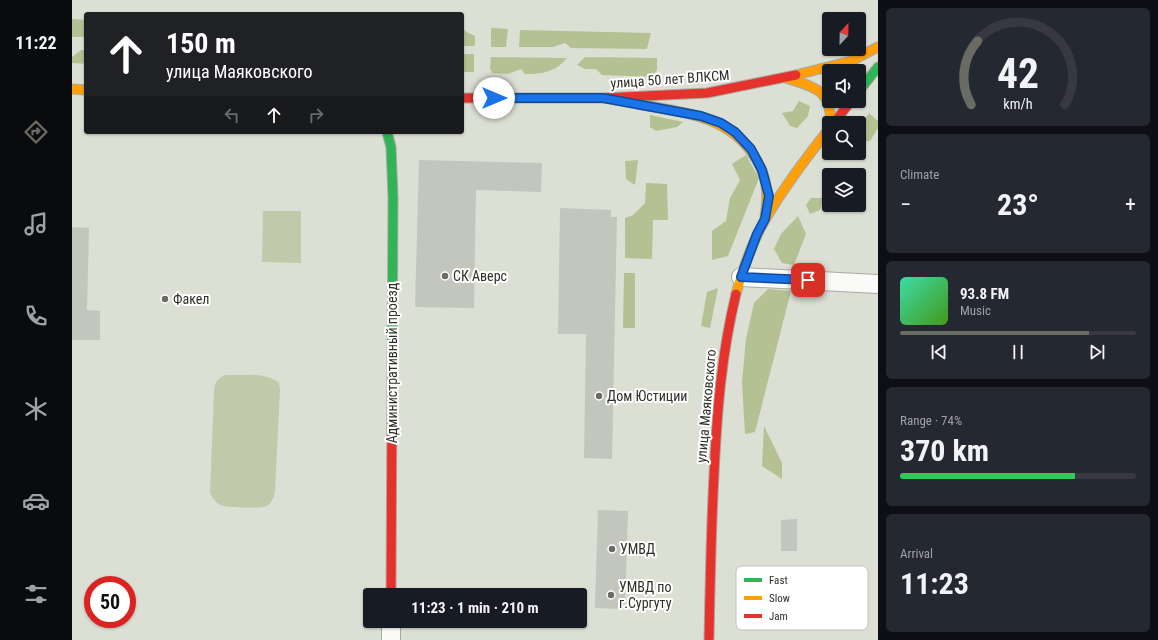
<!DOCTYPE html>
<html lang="en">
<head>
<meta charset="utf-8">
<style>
	body { margin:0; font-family:"Roboto Condensed",sans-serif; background:#242831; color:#f1f3f6; height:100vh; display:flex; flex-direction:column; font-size:15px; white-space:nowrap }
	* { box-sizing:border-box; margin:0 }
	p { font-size:13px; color:#9ea1a6 }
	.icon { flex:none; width:22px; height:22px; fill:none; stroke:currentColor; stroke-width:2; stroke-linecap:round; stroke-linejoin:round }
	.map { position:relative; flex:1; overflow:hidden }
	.details { display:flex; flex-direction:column; gap:8px; padding:8px; background:#0d0f14; width:280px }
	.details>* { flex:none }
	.top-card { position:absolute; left:12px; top:12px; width:380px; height:122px; border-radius:4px; box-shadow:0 1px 3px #0004; background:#202124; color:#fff; overflow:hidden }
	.needle { width:26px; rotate:22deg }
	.buttons { position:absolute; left:750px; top:12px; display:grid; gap:8px }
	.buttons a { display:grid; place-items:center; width:44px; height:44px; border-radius:4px; background:#171b24; box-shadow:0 1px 3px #0004; font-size:20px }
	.speed { position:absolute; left:12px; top:576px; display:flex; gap:8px; font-size:20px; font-weight:700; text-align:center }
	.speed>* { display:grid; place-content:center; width:52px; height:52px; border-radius:50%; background:#171b24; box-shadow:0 1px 3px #0004; line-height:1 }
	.speed .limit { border:6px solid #d22; background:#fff; color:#111 }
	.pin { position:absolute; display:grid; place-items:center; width:34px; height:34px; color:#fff; margin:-17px; border-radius:8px; box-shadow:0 2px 6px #0006 }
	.me { position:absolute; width:44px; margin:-22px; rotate:90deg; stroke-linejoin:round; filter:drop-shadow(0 0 3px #0008) }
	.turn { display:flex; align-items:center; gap:14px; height:84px; padding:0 16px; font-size:18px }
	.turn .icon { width:52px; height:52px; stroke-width:2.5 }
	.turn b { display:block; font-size:28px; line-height:34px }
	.lanes { display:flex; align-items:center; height:38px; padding:0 16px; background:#0003; justify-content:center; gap:20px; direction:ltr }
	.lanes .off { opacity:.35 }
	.big { font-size:30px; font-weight:700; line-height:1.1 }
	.details .card { flex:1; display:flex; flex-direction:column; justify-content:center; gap:6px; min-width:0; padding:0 14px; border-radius:6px; background:#242831 }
	.details .dial { align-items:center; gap:0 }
	.dial svg { height:104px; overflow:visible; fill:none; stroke:#363941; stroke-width:7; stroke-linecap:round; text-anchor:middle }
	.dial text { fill:#f1f3f6; stroke:none }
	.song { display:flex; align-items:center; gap:12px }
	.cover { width:48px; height:48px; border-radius:6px; background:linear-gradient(135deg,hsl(160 70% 55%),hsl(100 70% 35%)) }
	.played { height:4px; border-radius:2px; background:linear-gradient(90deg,#6a6c64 80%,#363941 80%) }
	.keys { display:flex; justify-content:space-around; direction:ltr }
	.heat { display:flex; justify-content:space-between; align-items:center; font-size:22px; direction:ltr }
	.charge { height:6px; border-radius:3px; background:linear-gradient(90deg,#34c759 74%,#363941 0) }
	.trip { position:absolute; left:291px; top:588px; width:224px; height:40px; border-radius:4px; background:#171b24; box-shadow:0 1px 3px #0004; font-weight:700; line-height:40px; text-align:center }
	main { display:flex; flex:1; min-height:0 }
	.dock { display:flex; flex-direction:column; width:72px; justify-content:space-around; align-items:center; background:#090b0e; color:#9ea1a6 }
	.dock .icon { width:28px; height:28px }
	.dock .active { color:#6a6c64 }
	.dock b { font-size:18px; color:#f1f3f6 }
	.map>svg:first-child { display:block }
</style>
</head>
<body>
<main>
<nav class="dock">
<b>11:22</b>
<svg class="icon active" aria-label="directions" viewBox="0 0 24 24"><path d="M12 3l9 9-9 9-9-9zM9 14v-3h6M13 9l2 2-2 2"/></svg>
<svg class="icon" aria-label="music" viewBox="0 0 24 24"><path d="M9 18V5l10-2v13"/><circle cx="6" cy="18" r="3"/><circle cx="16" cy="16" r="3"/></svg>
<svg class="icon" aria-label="phone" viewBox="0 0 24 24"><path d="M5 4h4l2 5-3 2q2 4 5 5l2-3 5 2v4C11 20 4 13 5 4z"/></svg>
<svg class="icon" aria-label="climate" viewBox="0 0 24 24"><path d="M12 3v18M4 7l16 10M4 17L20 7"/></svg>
<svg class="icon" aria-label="car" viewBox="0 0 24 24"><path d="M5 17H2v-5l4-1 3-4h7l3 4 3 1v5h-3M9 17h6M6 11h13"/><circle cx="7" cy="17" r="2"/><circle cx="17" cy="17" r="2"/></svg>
<svg class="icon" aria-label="filters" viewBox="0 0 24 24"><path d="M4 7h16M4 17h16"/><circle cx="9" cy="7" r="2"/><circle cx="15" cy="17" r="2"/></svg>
</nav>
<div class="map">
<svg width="806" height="640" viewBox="0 0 806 640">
	<rect width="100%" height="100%" fill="#dcdfd4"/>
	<g fill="#c0caab">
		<path d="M191,211h38v52l-39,-1z"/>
		<path d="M153,375c17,1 41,-4 54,8l1,7 -5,102c-1,5 -3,11 -8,14 -7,3 -40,2 -47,-1 -5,-3 -8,-8 -10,-12l4,-102c1,-9 3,-12 11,-16z"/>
	</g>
	<g fill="#b4c193">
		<path d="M0,19l14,1v17h-14z"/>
		<path d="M390,26l3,5 10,5v10h-13z"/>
		<path d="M419,28l17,1 -2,18h-15z"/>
		<path d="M448,30l131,3 -4,16 -76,-1 -6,-5 -12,4h-34z"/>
		<path d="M9,50h5v14l-14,-1v-6z"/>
		<rect x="390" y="54" width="12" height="18"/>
		<path d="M419,57l76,1c-12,14 -24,16 -42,16l-4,-5 -13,5 -16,-1 -2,-5z"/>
		<path d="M513,57l72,1v12l-5,7 -50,-2 -6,-6h-11l-8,-4z"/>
		<path d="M727,101l11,5 -2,10 -11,12 -7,-2 -8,-13 11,-2z"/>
		<path d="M797,113l9,8v7l-8,13 -10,1 -1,-1v-13z"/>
		<path d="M578,115l33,7 -6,5 -21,4 -6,-4z"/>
		<path d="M674,155l13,23 -31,78 -16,4v-29l14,-10 4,-23 10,-18 -8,-16z"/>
		<path d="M566,160l-3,25 -9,-6 -1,-18z"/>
		<path d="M574,183l21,1 1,36h-15l-1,39 -27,-1v-40l8,-3 12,-12z"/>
		<path d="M739,198h13l-4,12 -10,4 -4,-9z"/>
		<path d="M726,216l8,18 -12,31 -12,-2 -8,-14 7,-15z"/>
		<path d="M552,273h11v55h-12z"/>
		<path d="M646,288l-8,40 -9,-2 6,-34z"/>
		<path d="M696,289l23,2 -36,141 -10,2 -3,-52 4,-43 8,-36z"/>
		<path d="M692,426l18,37v16l-20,-13z"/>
	</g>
	<g fill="#c3c6bd">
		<path d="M347,160l123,3 -1,29 -65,-2 -2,118 -59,-1z"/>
		<path d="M488,208l51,2v7h6l-5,242 -28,-1 2,-124h-28z"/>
		<path d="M0,227l17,1 -2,82 13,1v29h-28z"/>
		<path d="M526,510l30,1 -3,98 -30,-1z"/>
		<path d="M725,519v32h-16v-31z"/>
	</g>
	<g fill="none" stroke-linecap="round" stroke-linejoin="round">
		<defs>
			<g id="street">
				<path d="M669,277l137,7"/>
				<path d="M319,640v-19"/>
			</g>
			<g id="fast">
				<path d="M787,91l19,-24"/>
				<path d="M315,132l4,15 2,50 -1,196"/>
			</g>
			<g id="slow">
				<path d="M724,75l55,-14 27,-14"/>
				<path d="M714,78c29,10 44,10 45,45"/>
				<path d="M0,89l14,1"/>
				<path d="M566,104c42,8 88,11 114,49 15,20 17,40 13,64"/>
				<path d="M664,294c7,-25 16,-52 29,-74 18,-32 41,-62 64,-91"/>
			</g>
			<g id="jam">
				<path d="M390,98h141l104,-5 89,-18"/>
				<path d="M762,123l17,-22"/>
				<path d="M319,595l1,-202"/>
				<path d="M637,640c1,-55 2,-110 5,-165 3,-62 7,-119 22,-181"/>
			</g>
		</defs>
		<use href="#street" stroke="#a8aba2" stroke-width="20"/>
		<use href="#fast" stroke="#a8aba2" stroke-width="11"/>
		<use href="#slow" stroke="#a8aba2" stroke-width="11"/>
		<use href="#jam" stroke="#a8aba2" stroke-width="11"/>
		<use href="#street" stroke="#fafaf9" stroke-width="18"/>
		<use href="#fast" stroke="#30b455" stroke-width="9"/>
		<use href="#slow" stroke="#ff9f0a" stroke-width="9"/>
		<use href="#jam" stroke="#e5322d" stroke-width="9"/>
	</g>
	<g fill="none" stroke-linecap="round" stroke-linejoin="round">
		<defs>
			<path id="route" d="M422,98h109l98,18 20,7 14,9 16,17 11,21 7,26 -4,23 -8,15 -16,43 67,3"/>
		</defs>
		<use href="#route" stroke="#114b97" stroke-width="10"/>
		<use href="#route" stroke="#1a73e8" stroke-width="7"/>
	</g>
	<g fill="#6a6c64" stroke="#fff" stroke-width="1.5">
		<circle cx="373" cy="276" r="4"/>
		<circle cx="93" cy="299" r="4"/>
		<circle cx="527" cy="396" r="4"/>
		<circle cx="540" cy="549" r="4"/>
		<circle cx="539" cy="595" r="4"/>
	</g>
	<g text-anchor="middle" stroke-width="4" stroke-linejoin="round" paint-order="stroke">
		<g font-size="14" fill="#2c2e27" stroke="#fff">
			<text transform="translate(598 79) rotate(-4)" y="5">улица 50 лет ВЛКСМ</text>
			<text transform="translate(320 363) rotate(-90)" y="5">Административный проезд</text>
			<text transform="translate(634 406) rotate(-85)" y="5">улица Маяковского</text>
		</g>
		<g font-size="14" fill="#2c2e27" stroke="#fff" text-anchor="start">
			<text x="381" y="281">СК Аверс</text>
			<text x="101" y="304">Факел</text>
			<text x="535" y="401">Дом Юстиции</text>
			<text x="548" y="554">УМВД</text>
			<text x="547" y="592">УМВД по<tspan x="547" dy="16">г.Сургуту</tspan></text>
		</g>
	</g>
	<rect x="664" y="566" width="132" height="64" rx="6" fill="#fff" stroke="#c0c0be" stroke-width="1"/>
	<rect x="672" y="578" width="18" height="4" fill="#30b455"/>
	<rect x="672" y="596" width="18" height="4" fill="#ff9f0a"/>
	<rect x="672" y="614" width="18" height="4" fill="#e5322d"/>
	<g font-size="11" fill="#2c2e27">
		<text x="697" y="584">Fast</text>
		<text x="697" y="602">Slow</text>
		<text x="697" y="620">Jam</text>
	</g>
</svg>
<div class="buttons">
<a><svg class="needle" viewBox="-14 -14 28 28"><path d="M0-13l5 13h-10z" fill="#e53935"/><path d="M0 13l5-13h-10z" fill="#9ea1a6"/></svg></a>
<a><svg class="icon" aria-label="sound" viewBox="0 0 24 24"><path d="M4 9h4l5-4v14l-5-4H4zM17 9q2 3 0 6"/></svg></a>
<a><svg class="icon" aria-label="search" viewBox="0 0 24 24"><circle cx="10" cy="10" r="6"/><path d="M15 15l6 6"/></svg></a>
<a><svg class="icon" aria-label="layers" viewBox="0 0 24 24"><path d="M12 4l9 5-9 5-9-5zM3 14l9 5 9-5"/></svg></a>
</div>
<div class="speed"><div class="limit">50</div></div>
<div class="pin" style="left:736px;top:280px;background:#d93025"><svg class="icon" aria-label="arrive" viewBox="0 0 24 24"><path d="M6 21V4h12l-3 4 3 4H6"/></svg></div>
<svg class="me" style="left:422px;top:98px" viewBox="-20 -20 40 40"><circle r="19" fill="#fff"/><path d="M0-13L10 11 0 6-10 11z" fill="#1a73e8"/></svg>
<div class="trip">11:23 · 1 min · 210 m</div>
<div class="top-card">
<div class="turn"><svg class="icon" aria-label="ahead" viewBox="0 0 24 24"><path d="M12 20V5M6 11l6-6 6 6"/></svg><div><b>150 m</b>улица Маяковского</div></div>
<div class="lanes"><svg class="icon off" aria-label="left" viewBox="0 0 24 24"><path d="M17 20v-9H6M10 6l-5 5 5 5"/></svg><svg class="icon" aria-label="ahead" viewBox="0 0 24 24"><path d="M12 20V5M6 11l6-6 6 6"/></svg><svg class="icon off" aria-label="right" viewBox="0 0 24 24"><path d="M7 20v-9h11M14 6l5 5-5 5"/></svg></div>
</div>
</div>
<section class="details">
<div class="card dial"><svg viewBox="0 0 100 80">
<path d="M14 69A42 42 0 1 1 86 69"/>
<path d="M14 69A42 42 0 0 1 19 20" stroke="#6a6c64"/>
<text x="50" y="56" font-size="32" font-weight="700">42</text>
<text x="50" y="72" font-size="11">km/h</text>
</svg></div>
<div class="card"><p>Climate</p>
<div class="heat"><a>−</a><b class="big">23°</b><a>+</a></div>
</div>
<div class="card">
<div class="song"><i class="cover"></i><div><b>93.8 FM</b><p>Music</p></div></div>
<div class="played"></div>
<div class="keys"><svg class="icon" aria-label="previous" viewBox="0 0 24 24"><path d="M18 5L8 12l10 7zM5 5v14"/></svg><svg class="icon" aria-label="pause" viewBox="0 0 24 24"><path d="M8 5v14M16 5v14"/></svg><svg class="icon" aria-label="next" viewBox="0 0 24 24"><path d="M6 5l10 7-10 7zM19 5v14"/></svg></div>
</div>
<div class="card"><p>Range · 74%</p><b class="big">370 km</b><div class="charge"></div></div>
<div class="card"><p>Arrival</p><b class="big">11:23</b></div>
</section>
</main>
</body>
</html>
